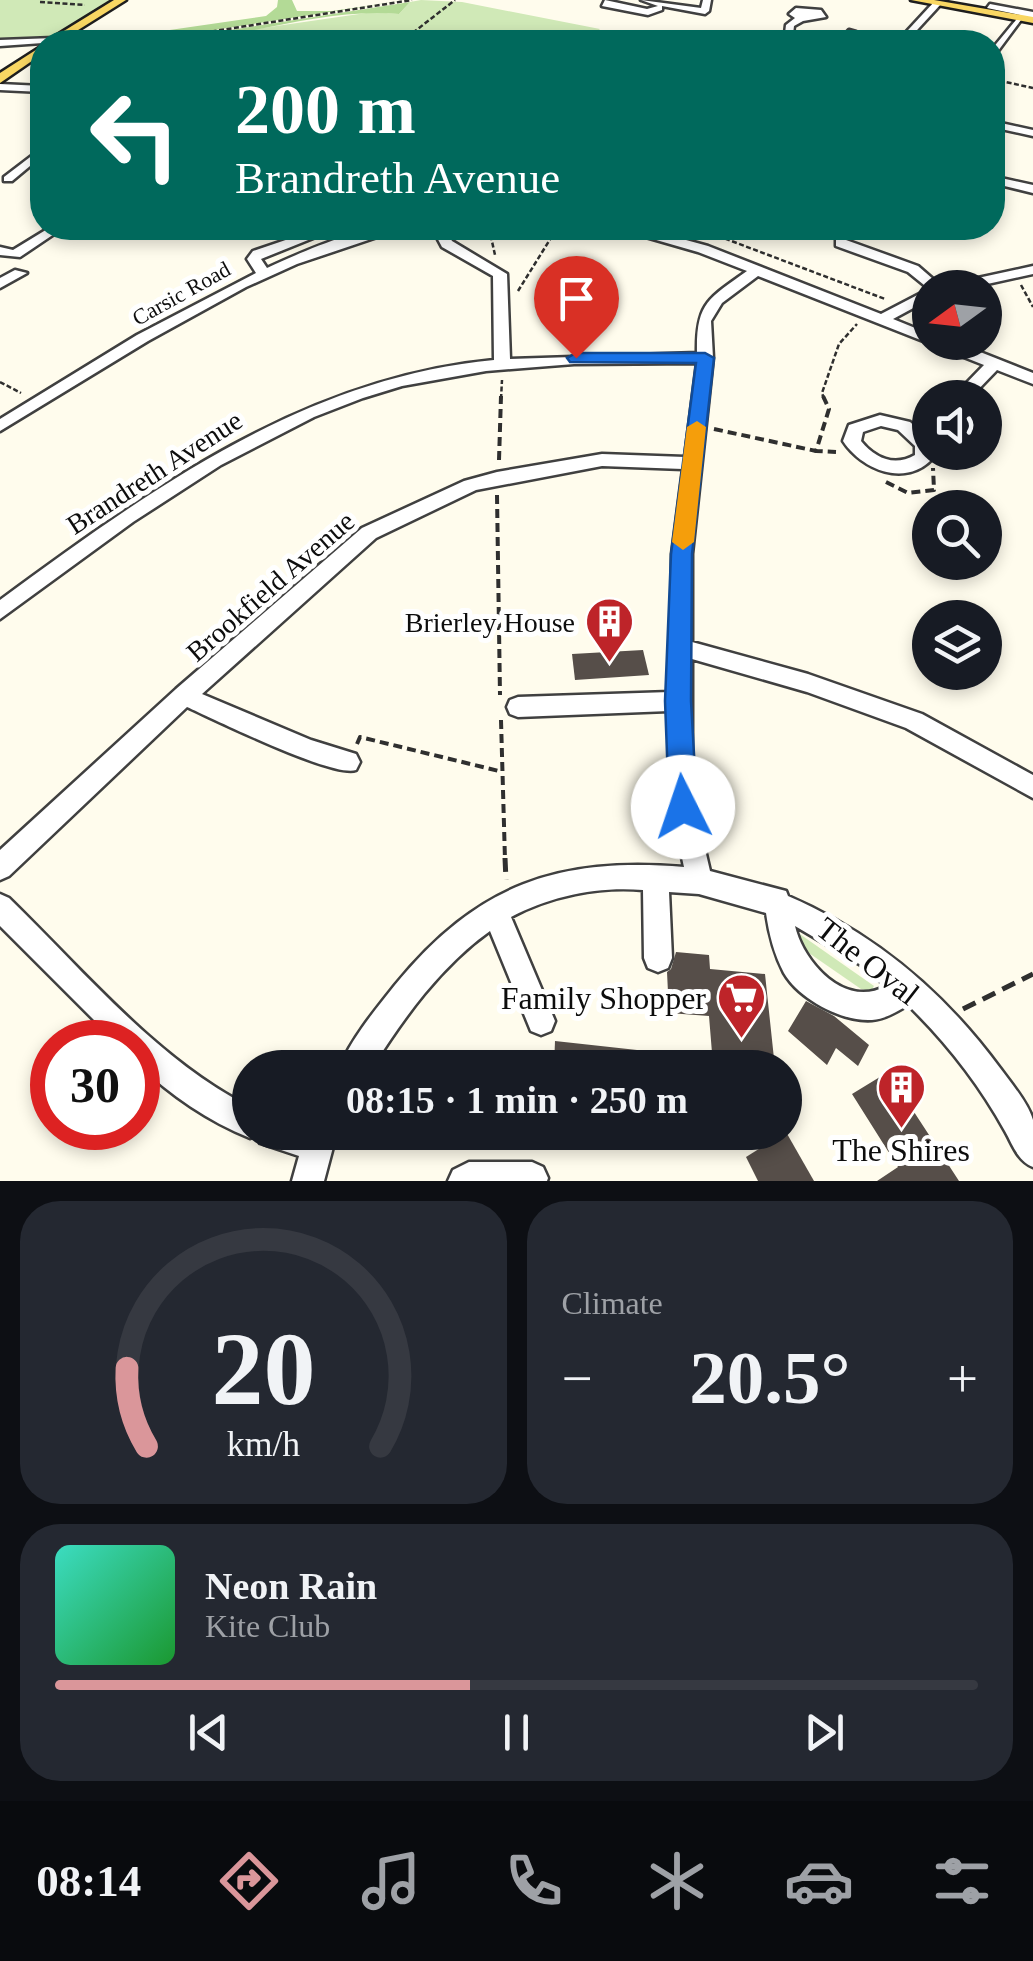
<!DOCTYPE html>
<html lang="en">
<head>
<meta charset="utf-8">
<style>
	body { margin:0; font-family:"Times New Roman",serif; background:#242831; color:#f1f3f6; height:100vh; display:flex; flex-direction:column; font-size:38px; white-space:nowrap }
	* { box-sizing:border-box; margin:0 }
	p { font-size:32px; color:#9ea1a6 }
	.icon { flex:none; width:55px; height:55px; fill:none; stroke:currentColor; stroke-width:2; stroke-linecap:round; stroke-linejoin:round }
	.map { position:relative; height:1181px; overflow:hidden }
	.panel { display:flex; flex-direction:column; gap:20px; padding:20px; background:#0d0f14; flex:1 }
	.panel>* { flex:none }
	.banner { position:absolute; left:30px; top:30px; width:975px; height:210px; border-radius:40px; box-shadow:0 5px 15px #0003; background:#00695c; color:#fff; overflow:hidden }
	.needle { width:65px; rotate:255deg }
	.tools { position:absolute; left:912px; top:270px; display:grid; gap:20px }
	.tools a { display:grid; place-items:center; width:90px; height:90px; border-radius:50%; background:#171b24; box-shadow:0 5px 15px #0003; font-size:50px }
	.speed { position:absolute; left:30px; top:1020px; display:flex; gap:20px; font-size:50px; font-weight:700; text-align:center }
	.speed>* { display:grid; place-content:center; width:130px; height:130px; border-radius:50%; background:#171b24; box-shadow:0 5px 15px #0003; line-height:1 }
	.speed .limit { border:15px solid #d22; background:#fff; color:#111 }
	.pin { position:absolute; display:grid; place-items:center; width:85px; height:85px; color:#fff; margin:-102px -42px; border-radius:50% 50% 50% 0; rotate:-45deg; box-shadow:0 0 10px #0007 }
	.pin .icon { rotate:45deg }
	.me { position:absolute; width:110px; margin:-55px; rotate:356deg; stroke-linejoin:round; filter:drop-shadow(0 0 8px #0008) }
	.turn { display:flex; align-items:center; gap:35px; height:210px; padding:0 40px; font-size:45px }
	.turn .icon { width:130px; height:130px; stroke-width:2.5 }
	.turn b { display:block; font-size:70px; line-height:85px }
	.big { font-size:75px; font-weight:700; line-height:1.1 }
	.panel .card { flex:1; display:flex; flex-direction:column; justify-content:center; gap:15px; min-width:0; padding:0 35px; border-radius:40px; background:#242831 }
	.panel .dial { align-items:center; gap:0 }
	.dial svg { height:260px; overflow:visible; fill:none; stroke:#363941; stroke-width:7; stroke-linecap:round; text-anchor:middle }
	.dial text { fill:#f1f3f6; stroke:none }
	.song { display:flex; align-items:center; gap:30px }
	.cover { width:120px; height:120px; border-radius:15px; background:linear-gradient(135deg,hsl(170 70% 55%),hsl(130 70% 35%)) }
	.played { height:10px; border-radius:5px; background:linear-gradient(90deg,#da969a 45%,#363941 45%) }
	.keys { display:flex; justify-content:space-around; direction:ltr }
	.heat { display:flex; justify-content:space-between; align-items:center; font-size:55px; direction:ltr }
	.panel .tiles { flex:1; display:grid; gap:20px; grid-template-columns:1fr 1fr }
	.card:last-child { grid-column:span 2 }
	.trip { position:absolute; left:232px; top:1050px; width:570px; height:100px; border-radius:50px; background:#171b24; box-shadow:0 5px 15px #0003; font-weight:700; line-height:100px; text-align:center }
	.tab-bar { display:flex; height:160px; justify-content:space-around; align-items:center; background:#090b0e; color:#9ea1a6 }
	.tab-bar .icon { width:70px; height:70px }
	.tab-bar .selected { color:#da969a }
	.tab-bar b { font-size:45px; color:#f1f3f6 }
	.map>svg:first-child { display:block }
</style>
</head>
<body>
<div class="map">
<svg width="1033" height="1181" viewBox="0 0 1033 1181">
	<rect width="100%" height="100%" fill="#fffced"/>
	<g fill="#d0e9b7">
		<path d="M0,0h115l-65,39 -50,1z"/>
		<path d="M421,0l41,2 138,27 -14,13h-369l19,-10 137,-20 26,2 11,-12z"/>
		<path d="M794,930l80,56 -3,5 -10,-2 -55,-38z"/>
	</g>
	<g fill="#b3da96">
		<path d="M278,0h14l5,11h35l75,-11 -270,42h-56l27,-8 11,4 29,-3 -7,-5 15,2 110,-16 11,-9z"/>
		<path d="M410,2l-11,12c-82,-7 -164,29 -246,28z"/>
	</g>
	<g fill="#564e49">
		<path d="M643,650l6,25 -74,5 -3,-26z"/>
		<path d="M676,952l33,3 1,14 55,5 10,94 -62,-3 -4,-49 -40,-3 -2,-41 4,-3z"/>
		<path d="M806,1001l28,15 35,29 -11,21 -22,-18 -9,17 -39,-34z"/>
		<path d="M555,1041l82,9 -1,18h-82z"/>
		<path d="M888,1072l71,109h-82l21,-14 -46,-73z"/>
		<path d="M786,1132l28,49h-56l-12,-24z"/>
	</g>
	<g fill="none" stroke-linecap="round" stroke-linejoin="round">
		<defs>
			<g id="minor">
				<path d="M605,0l42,9 11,-3 -17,-6 60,8 2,-8h8l-2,11 -4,3 -43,-8v4l-14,5 -46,-9z"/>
				<path d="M934,2l7,2 -35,38h-9z"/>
				<path d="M990,4l43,8v6l-9,-2 -32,43v-10l28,-34 -33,-7z"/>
				<path d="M796,8l25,2 5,7 -23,4 -9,5 -2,16h-8l2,-17 9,-7 -6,-4z"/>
				<path d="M849,30l7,2 -9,10h-9z"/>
				<path d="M54,38l3,4 -57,4v-6z"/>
				<path d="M0,84l42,2v6l-42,-2z"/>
				<path d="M992,121l41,9v6l-41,-9z"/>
				<path d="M42,148v8l-30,25h-8v-4z"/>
				<path d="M992,176l41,9v8l-41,-10z"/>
				<path d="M49,228h14l-43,29 -20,-2v-8l13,3z"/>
				<path d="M321,228h17l-77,31 6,9c40,-18 93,-43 137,-40l-107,36 -51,23 -98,54 -148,90v-12l137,-84 119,-62 -9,-14 6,-8z"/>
				<path d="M432,228h12l8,13 55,33 3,85 187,-6c-1,-50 11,-54 50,-82l-49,-19 -73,-21 -1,-3h18l66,18 173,68 48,-25 -21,-17 -72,-26v-6h10l72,26 23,20 92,-20v8l-64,14h-39v11l-37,20 37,15v8h25l78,31v11l-36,-14 -27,28h-18l32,-33 -226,-89 -36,27 -11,18 2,37 -21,196v88l116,32 114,40 111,61v23l-127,-70 -99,-36 -115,-33v111l3,37 15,64 76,20 2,5c88,38 156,96 212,172 11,15 28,35 33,52 0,14 0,33 0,47 -16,-7 -20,-22 -28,-36 -26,-47 -59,-89 -97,-126 -11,7 -23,14 -36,15 -30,2 -73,-21 -88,-47 -10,-19 -15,-39 -18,-60l-67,-19 -30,-2 3,66 -4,10 -10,4 -10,-4 -4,-10 -1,-68c-44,-4 -93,6 -132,27l44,104 -4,10 -10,4 -10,-4 -41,-100c-49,35 -86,86 -118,137h-33c13,-30 36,-58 56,-83 83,-101 162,-128 289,-118l-13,-60 -2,-96 -151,6 -8,-3 -3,-7 3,-7 8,-3 152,-5 2,-138 11,-85 -81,-3 -126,24 -100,48 -174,156 109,46 45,14 4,8 -4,8c-23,8 -140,-50 -169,-63l-178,169 -9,4v-30l176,-161 186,-161 102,-47 33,-9 105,-18 83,3 12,-94 -123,1 -88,7 -84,15 -39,12 -49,19 -93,48 -88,57 -133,97v-19c150,-110 303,-222 494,-240l-1,-84 -51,-29zM795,926l66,39 25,21c-41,23 -83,-24 -91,-60z"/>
				<path d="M15,270l12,3 -27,15v-10z"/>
				<path d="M880,415l30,7 20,18 3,18c-27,30 -71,12 -90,-17l6,-16zM881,426l17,4 17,16v9c-21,12 -40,3 -54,-14l2,-9z"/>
				<path d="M0,894l9,4c74,72 148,162 241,209v25h87l-13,49h-32l7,-25 -39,-13 -3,-8 -7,3c-42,-17 -80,-43 -112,-74v-22h-22l-116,-116z"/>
				<path d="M469,1162h63l11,5 5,11 -1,3h-99l5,-11z"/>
			</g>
			<g id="major">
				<path d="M114,0h12l-67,42h-13z"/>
				<path d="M911,0h23l99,17v6z"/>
				<path d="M42,46v8l-42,29v-10z"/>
			</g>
		</defs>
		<use href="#minor" stroke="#404040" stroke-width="5"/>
		<use href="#major" stroke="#1e1e1e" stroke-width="5"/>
		<g stroke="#2f2f2f" stroke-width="2.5" stroke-dasharray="5 2.5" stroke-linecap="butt">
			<path d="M40,2l45,3"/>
			<path d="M145,42l267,-42"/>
			<path d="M401,42l54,-42"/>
			<path d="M992,79l41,9"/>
			<path d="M489,228l6,27"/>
			<path d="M697,228l188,71"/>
			<path d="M1021,285l12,22"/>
			<path d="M518,291l36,-58 20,-5"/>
			<path d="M0,382l21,11"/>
			<path d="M501,399l1,-19"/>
			<path d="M824,399l-2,-6 17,-49 18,-20"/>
		</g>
		<g stroke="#2f2f2f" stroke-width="4" stroke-dasharray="9 5" stroke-linecap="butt">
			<path d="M823,396l6,13 -13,42 20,1"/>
			<path d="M714,429l102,22"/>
			<path d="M499,460l2,-64"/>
			<path d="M886,482l22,11 26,-3 -1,-22"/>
			<path d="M497,495l3,200"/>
			<path d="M501,720l4,140"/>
			<path d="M357,744l3,-7 139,34"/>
		</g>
		<g stroke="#2f2f2f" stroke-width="5" stroke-dasharray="14 8" stroke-linecap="butt">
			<path d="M505,858l1,22"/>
			<path d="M963,1009l70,-35"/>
		</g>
		<use href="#minor" fill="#fff" fill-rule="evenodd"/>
		<use href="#major" fill="#f9d763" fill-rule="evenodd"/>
	</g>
	<path fill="#1a73e8" stroke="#114b97" stroke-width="2.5" d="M576,353h129l9,5 -22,196 -1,147 6,106 -4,9 -10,4 -10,-4 -4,-9 -4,-106 6,-147 25,-191 -126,-1 -3,-4z"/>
	<path fill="#f59e0b" d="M697,421l9,6 -12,115 -11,8 -11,-8 15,-115z"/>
	<defs>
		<symbol id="building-pin" viewBox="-11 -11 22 30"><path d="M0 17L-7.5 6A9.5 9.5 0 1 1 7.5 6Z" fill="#be2429" stroke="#fff"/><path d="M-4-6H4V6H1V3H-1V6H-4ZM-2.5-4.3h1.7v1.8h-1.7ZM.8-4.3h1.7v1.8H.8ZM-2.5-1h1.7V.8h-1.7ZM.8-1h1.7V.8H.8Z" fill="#fff"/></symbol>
		<symbol id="supermarket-pin" viewBox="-11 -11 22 30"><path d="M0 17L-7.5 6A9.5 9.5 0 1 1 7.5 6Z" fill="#be2429" stroke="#fff"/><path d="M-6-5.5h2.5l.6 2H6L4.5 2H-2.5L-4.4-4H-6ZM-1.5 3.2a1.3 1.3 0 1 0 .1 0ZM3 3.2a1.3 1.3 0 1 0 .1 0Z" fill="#fff"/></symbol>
	</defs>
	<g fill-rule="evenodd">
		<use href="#building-pin" x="582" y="594" width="55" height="75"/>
		<use href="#supermarket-pin" x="714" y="970" width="55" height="75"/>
		<use href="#building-pin" x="874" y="1060" width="55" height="75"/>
	</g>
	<g text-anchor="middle" stroke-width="10" stroke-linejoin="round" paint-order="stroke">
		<g font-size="22" fill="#0d0d0d" stroke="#fff">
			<text transform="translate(181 293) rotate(-29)" y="8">Carsic Road</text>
		</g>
		<g font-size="28" fill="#0d0d0d" stroke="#fff">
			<text transform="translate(154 472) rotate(-33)" y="10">Brandreth Avenue</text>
			<text transform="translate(270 586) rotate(-41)" y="10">Brookfield Avenue</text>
		</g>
		<g font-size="28" fill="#0d0d0d" stroke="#fff" text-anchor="end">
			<text x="575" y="632">Brierley House</text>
		</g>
		<g font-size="32" fill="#0d0d0d" stroke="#fff">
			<text transform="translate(868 961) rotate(38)" y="11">The Oval</text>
		</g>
		<g font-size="32" fill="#0d0d0d" stroke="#fff" text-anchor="end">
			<text x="706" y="1009">Family Shopper</text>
			<text x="901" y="1161" text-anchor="middle">The Shires</text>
		</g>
	</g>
</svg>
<div class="tools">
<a><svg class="needle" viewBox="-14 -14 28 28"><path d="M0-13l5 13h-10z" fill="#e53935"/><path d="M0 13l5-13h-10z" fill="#9ea1a6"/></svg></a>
<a><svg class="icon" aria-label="sound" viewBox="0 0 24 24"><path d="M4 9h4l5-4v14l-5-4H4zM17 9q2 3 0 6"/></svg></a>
<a><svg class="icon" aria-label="search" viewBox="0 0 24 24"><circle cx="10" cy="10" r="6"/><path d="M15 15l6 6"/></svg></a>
<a><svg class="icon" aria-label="layers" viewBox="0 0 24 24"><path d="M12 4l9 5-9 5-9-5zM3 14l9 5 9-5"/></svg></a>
</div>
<div class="speed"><div class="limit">30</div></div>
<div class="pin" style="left:576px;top:358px;background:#d93025"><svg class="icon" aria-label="arrive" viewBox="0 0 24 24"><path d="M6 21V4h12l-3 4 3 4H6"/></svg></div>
<svg class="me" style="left:683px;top:807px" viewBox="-20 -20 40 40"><circle r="19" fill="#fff"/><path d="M0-13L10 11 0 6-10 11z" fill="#1a73e8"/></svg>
<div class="trip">08:15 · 1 min · 250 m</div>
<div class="banner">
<div class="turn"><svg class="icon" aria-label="left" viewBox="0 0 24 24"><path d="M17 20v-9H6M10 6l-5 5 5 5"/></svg><div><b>200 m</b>Brandreth Avenue</div></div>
</div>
</div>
<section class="panel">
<div class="tiles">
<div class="card dial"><svg viewBox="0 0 100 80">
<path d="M14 69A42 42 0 1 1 86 69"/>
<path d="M14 69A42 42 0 0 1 8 45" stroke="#da969a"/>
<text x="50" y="56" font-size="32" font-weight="700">20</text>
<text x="50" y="72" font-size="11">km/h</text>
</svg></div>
<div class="card"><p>Climate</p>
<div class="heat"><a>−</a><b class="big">20.5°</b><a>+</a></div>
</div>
<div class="card">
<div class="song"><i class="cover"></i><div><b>Neon Rain</b><p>Kite Club</p></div></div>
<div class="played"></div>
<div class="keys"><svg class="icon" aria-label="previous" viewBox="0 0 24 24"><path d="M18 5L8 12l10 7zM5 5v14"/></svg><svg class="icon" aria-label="pause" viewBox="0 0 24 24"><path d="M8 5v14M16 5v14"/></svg><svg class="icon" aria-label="next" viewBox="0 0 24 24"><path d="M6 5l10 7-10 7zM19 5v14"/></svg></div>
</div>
</div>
</section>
<nav class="tab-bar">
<b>08:14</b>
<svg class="icon selected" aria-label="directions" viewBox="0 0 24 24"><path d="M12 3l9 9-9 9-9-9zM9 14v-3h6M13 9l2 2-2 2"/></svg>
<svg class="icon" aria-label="music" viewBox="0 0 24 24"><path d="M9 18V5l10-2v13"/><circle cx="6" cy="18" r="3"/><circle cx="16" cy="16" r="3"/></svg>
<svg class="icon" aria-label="phone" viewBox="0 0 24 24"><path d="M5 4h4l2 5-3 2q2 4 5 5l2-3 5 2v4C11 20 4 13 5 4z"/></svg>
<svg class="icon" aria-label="climate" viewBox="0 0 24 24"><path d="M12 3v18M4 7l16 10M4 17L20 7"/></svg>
<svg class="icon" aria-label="car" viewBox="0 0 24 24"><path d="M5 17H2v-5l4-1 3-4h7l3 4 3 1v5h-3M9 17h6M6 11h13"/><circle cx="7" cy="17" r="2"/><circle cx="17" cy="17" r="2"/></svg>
<svg class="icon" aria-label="filters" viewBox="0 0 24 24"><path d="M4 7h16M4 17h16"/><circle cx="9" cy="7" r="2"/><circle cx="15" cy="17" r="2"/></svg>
</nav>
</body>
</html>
